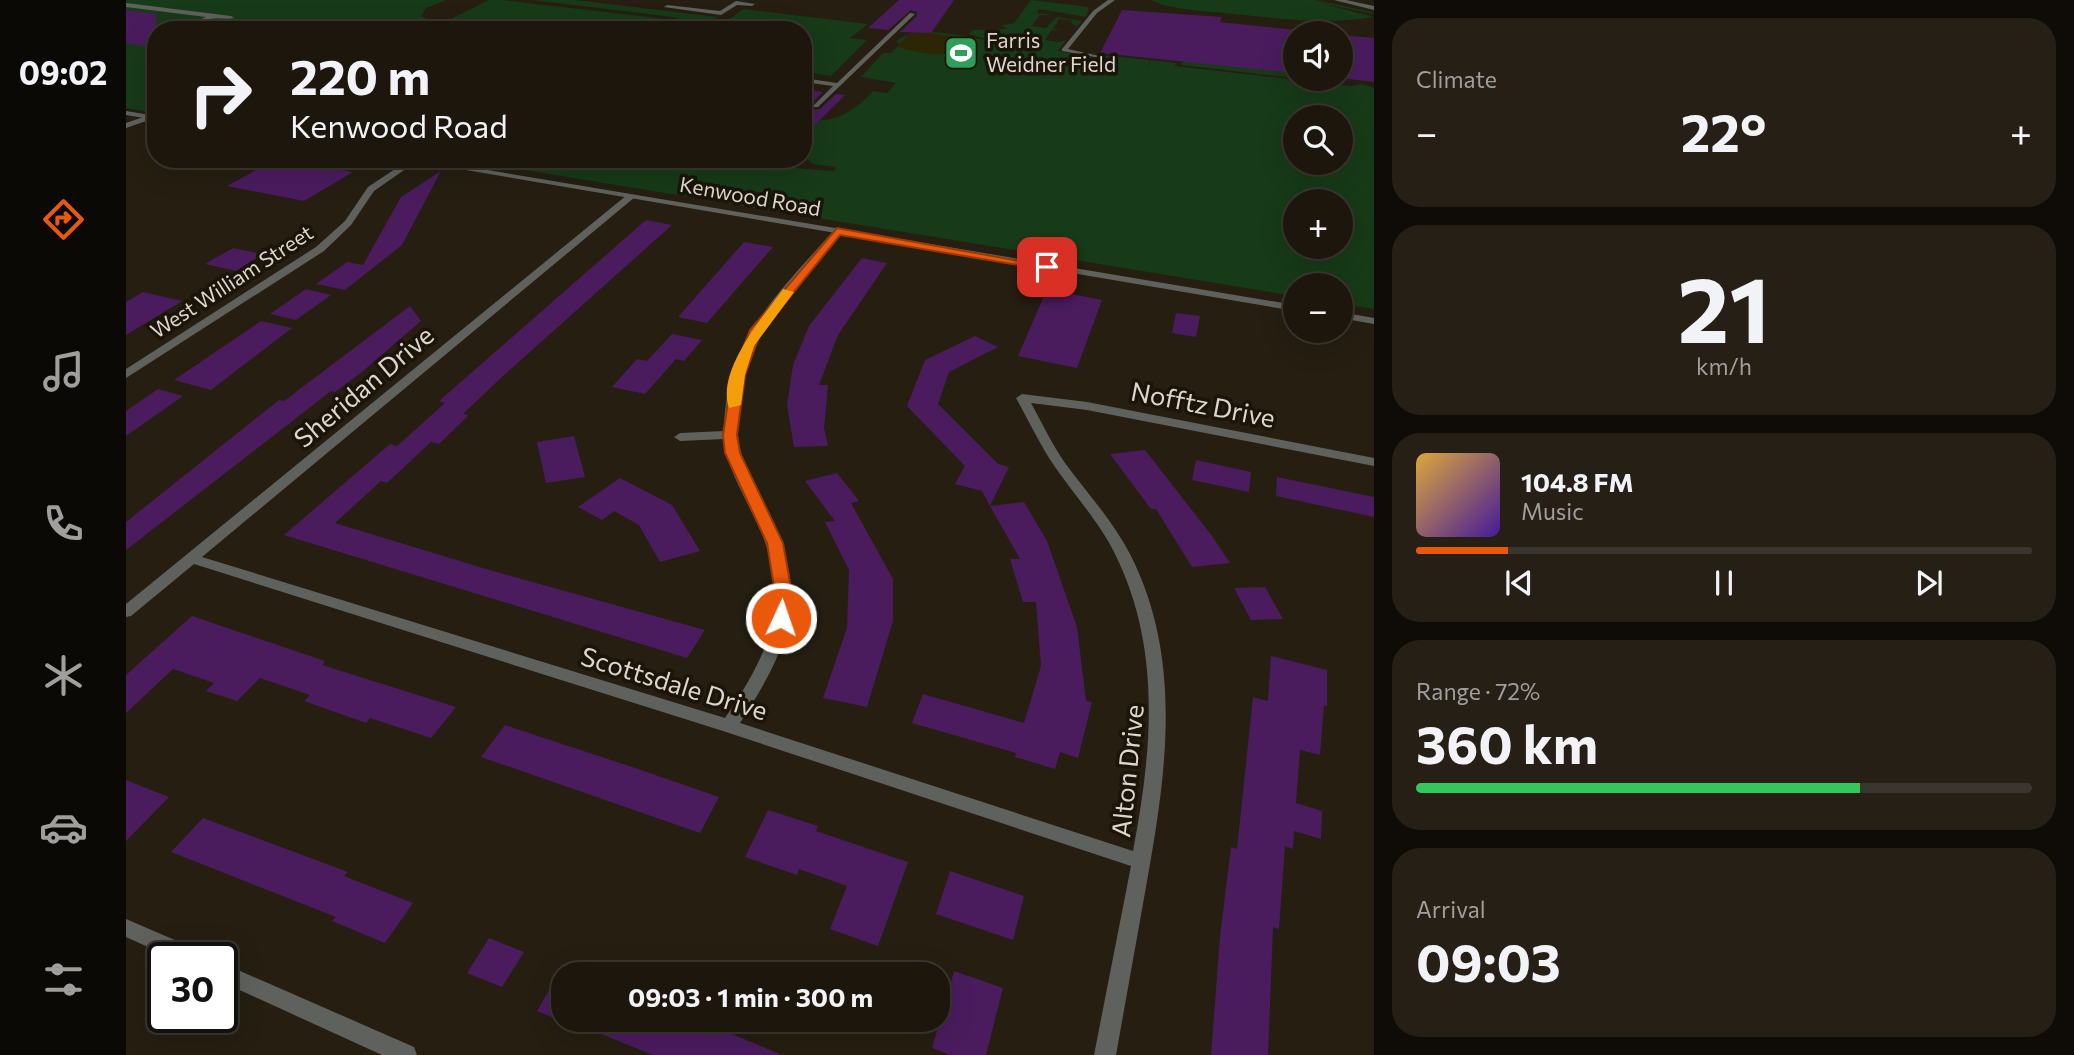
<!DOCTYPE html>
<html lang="en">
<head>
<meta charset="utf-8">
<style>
	body { margin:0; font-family:Commissioner,sans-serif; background:#251f16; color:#f1f3f6; height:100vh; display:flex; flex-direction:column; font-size:26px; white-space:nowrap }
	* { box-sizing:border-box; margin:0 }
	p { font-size:23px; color:#a09f9d }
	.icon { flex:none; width:38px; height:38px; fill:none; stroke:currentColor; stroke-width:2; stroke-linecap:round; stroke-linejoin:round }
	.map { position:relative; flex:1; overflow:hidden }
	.sheet { display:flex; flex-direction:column; gap:18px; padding:18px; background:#0f0c07; width:700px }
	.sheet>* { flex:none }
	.hud { position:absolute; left:21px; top:21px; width:665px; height:147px; border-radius:28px; box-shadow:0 7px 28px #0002,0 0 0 2px #3a352e; background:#1c160d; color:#f1f3f6; overflow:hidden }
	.tools { position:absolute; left:1157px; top:21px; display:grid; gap:14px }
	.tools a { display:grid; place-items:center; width:70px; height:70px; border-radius:50%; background:#1c160d; box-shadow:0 7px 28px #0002,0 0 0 2px #3a352e; font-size:35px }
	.speed { position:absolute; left:21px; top:942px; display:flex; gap:14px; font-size:35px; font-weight:700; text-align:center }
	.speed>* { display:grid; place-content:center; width:91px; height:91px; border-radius:50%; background:#1c160d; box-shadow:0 7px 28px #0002,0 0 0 2px #3a352e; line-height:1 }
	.speed .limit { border:4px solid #111; border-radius:10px; background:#fff; color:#111 }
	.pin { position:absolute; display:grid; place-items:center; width:60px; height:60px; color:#fff; margin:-30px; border-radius:14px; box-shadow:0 4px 10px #0006 }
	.me { position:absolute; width:77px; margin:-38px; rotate:3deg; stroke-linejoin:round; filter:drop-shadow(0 0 5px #0008) }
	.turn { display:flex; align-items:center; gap:24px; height:147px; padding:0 28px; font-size:32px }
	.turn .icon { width:91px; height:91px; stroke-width:2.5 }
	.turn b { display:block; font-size:49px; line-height:60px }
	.big { font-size:52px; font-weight:700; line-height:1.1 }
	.sheet .widget { flex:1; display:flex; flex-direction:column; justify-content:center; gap:10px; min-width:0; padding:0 24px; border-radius:28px; background:#251f16 }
	.sheet .dial { align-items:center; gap:0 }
	.dial b { font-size:91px; line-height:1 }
	.song { display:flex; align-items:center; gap:21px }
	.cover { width:84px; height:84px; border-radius:10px; background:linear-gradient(135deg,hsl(40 70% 55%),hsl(260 70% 35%)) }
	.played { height:7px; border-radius:4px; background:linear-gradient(90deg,#ea580c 15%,#3a352e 15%) }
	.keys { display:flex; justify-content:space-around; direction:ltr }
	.heat { display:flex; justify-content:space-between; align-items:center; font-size:38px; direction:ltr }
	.charge { height:10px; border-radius:5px; background:linear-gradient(90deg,#34c759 72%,#3a352e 0) }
	.trip { position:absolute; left:425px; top:962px; width:399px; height:70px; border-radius:28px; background:#1c160d; box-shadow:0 7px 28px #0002,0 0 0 2px #3a352e; font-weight:700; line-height:70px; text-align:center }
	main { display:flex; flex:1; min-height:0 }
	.dock { display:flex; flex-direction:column; width:126px; justify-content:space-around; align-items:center; background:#0b0905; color:#a09f9d }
	.dock .icon { width:49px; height:49px }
	.dock .active { color:#ea580c }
	.dock b { font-size:32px; color:#f1f3f6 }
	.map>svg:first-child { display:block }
</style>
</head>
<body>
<main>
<nav class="dock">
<b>09:02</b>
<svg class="icon active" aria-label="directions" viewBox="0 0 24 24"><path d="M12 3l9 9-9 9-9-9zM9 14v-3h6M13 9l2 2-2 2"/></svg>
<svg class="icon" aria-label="music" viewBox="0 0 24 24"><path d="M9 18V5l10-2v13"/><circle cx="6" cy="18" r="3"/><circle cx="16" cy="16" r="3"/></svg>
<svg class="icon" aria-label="phone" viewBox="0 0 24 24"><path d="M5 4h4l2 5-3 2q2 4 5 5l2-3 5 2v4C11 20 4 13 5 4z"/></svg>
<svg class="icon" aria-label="climate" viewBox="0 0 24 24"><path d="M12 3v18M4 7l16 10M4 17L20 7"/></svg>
<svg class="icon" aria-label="car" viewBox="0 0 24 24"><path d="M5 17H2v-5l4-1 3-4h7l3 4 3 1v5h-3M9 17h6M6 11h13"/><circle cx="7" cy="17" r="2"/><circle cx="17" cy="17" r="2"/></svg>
<svg class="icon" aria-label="filters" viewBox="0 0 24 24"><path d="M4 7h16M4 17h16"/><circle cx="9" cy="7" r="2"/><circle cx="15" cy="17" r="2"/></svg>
</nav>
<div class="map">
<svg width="1248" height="1055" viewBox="0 0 1248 1055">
	<rect width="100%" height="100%" fill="#251e11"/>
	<g fill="#173a18" fill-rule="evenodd">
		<path d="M0,0h320l-20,8 -5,8 17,9 38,5h-320v83l-30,-5z"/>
		<path d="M363,0h13l163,19 -16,11h-141l-63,-8z"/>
		<path d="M406,0h43l143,17 -10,4 7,9h-17l-7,-8 -18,-5z"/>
		<path d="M905,0l58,7 -3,10 -47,-8 -2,4 18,2h-15l-8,11 14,2 11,-11 25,4 -5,5 -6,-3 1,-3 -13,-1 -6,10 12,1h-13l-7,10 14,2 7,-2 -8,11 36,7 2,4 4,-7 50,5 -2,9 3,-9 25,3 -1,3 176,20 11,-2 12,4v221l-33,-5 -1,-19h-45v11l-838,-137h328l10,9 39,3 2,-4 -23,-3 -10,-8 3,-12 -3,-1v-35l16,2 -8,10c26,3 46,-11 62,-29l14,2 9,-10 -35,-6 22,-24h8l9,-9 -4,-2c20,-20 70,-4 97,-1l-24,-7 4,-4 34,-1 -6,-4 13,-2zM1169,117h45v46h-45zM1169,201h45v46h-45z"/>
		<path d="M1024,0h165l56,12 3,2 -54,-11 54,14c-47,8 -92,2 -140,-3 -28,-3 -58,-3 -84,-14z"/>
		<path d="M617,9l125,15 -18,14 17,2 -36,36 -28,-4v-42h-86l-4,-6h10z"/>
		<path d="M1057,60l112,13v5l-114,-13z"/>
	</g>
	<path fill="#2d2504" d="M793,32l49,6 2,8c-22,14 -50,7 -73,1l13,-14z"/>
	<g fill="#4a1c5e">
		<path d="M773,0h55l-23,33 -31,-1 17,-16v-4l-6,-2 -23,20 -20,-2z"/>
		<path d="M0,10l30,4v34l-30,-5z"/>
		<path d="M996,10l100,7 -2,5 75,8v43l-195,-20z"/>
		<path d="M1214,35l34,3v44l-34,-4z"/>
		<path d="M677,89l20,3 -11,11 2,7 6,-1 16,-15 9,1 -42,42z"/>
		<path d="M150,159h7l70,13 -49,29 -77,-15z"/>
		<path d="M315,171l-39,74 -57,45 -29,-6 31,-22 16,3 38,-68z"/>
		<path d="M520,220l26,5 -169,151 -40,38 6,1 -30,29 -8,-2 -44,41 -6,-2 -46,42 151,46 219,61 -18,28 -403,-123 106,-91 7,2 48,-43 -6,-2z"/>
		<path d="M618,242l29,5 -66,76 -29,-6z"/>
		<path d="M107,248l29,6 -26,17 -31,-7z"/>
		<path d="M736,258l25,5 -49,72 -19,50h9l-4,43 4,18 -34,1 -7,-42 6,-40 16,-39z"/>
		<path d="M180,289l25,6 -35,25 -26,-6z"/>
		<path d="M921,289l55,11 -25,68 -59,-12z"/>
		<path d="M17,292l39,9 -56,34v-33z"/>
		<path d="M284,306l11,15 -22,19 -37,32 -27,20 -4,-1 -205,159v-28l153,-122 5,1z"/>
		<path d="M1050,313l24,3 -4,21 -24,-4z"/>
		<path d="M135,321l31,7 -81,62 -37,-10z"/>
		<path d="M546,334l30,6 -18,21 -8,-2 -31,35 -33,-7 25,-28 10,2z"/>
		<path d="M849,336l23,11 -49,25 -11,32 60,60 11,3 -19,39 -8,-15 -27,-7 10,-18 -58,-60 18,-46z"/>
		<path d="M32,389l25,7 -57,40v-25z"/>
		<path d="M448,436l11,41 -39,6 -9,-41z"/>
		<path d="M1019,450l67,86 18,27 -38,4 -36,-58h-5l-41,-55z"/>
		<path d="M1070,460l55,12 -2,20 -57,-12z"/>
		<path d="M711,473l22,28 -8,2 42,76v42l-26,86 -44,-9 24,-70 2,-58 -24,-48 10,-1 -30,-40z"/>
		<path d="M1151,477l97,20v20l-98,-21z"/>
		<path d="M494,478l52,27 28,46 -40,11 -21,-37 -25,-14 -12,9 -24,-13z"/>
		<path d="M898,502l23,39 30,86 9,74 6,1 -14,56 -18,-6 -5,17 -40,-12 1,-4 -104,-30 11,-29 101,29 17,-57 -5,-64h-13l-13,-43h10l-30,-53z"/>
		<path d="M1139,587l18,32 -32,1 -17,-32z"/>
		<path d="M66,616l133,45 -3,4 134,42 -25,31 -61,-20 -4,5 -62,-22 6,-6 -50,-17 -23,23 -31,-10 8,-8 -41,-14 -47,44v-38z"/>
		<path d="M1145,656l56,14v36l-3,-1 -4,50 -20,-5 -4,53 26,8 -1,28 -27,-8 -1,18 -8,-3 -6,83 -6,-2 -5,128h-57l9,-119 11,-89 6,2 16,-152 15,4z"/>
		<path d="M379,725l133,44 81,28 -19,36 -219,-76z"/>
		<path d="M0,780l43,17 -43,44z"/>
		<path d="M642,810l50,16 -2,5 92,31 -30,84 -48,-17 17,-43 -48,-17 -2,6 -52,-18z"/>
		<path d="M77,818l145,54 -4,4 69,27 -28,40 -53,-22 4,-4 -165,-65z"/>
		<path d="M824,871l74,25 -11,44 -77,-26z"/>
		<path d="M363,938l35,14 -22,35 -35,-14z"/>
		<path d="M438,964v58l-27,-11z"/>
		<path d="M828,971l49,17 -17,67h-36l-18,-7z"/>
		<path d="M573,1020l83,35h-129l-84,-34z"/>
	</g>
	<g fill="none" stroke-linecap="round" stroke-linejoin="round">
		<g fill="#5f625c" fill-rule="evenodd">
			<path d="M982,0h7l-18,13 -29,36 32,7v2l-38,-7v-2l31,-38z"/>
			<path d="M610,1l19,3 -3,2 -15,-1 -16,10 -57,-8 3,-2 53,6z"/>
			<path d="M0,3l105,13 3,2c-8,2 -16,-1 -24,1 -13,3 -23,11 -36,11l32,-13 -80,-10z"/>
			<path d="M784,13l5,1 -97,93h-4v-2l19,-19 -30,-4v-4l34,5z"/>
		</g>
		<g fill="#5f625c" fill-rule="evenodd">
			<path d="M1208,0h12l28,6v4z"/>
			<path d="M23,115l4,2 -1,2 -26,9v-5z"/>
			<path d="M284,159l7,2 -43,30 -23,34 -27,26 -198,127v-9l190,-122 29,-26 23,-34z"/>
			<path d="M501,195l8,2 -433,360 523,161c47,-69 69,-120 30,-199 -12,-26 -28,-51 -31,-80l-44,2 -6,-4 6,-4 44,-2c1,-91 54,-137 110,-201h6v4c-31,37 -71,73 -89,119 -24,62 -16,100 14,158 13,25 26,51 26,80 2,48 -26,93 -51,132l393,128c19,-100 29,-202 -18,-297 -15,-31 -40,-58 -60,-87 -15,-22 -26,-46 -39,-69l6,-4 65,8 287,56v8l-287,-56 -56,-7c11,20 21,41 34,60 22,30 48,58 65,91 54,106 36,221 16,333 -10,56 -20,112 -30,168h-22l37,-189 -408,-135 -529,-167 -63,52 -5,1v-13z"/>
			<path d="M0,919l72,31 3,7h-31l-44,-20z"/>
			<path d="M96,963l192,84 3,8h-35l-160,-73z"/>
		</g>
		<g fill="#5f625c" fill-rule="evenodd">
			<path d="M0,111l30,5v4l-30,-5z"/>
			<path d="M275,159h21l873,146v6z"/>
			<path d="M1214,312l34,6v6l-34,-6z"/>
		</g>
	</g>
	<path fill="#ea580c" stroke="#983908" stroke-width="2" d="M711,228l216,39 -6,3 -207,-35 -80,99 -15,41 -8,60 3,18 43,90 9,50 -2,25 -9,6 -9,-6 3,-25 -8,-50 -42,-90 -2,-18 9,-60 18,-45z"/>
	<path fill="#f59e0b" d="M657,289l11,3 -40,54 -9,29 -4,30 -12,3c-13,-37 34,-91 54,-119z"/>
	<defs>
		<symbol id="stadium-square" viewBox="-11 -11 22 22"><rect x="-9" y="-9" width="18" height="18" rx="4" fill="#2e9e5b" stroke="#1b1408"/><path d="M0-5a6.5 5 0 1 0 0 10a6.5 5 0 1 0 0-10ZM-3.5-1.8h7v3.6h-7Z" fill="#fff"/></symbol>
	</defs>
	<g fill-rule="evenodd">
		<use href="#stadium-square" x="816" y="34" width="38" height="38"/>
	</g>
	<g text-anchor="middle" stroke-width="7" stroke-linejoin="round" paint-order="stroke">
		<g font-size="21" fill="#dbd6ce" stroke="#1b1408" text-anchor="start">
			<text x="860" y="48">Farris<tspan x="860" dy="24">Weidner Field</tspan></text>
		</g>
		<g font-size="21" fill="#dbd6ce" stroke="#1b1408">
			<text transform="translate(624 197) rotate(10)" y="7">Kenwood Road</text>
			<text transform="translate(106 282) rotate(-33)" y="7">West William Street</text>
		</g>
		<g font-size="26" fill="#dbd6ce" stroke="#1b1408">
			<text transform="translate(238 387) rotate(-40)" y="9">Sheridan Drive</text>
			<text transform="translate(1077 405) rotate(11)" y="9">Nofftz Drive</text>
			<text transform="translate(548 684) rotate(17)" y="9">Scottsdale Drive</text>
			<text transform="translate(1002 771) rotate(-84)" y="9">Alton Drive</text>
		</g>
	</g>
</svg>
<div class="tools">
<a><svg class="icon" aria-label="sound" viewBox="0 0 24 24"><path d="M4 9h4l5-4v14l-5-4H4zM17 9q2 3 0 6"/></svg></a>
<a><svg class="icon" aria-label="search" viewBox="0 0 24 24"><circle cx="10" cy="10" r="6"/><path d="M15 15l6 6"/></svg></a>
<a>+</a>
<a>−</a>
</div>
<div class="speed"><div class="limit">30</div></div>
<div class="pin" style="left:921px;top:267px;background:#d93025"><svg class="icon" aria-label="arrive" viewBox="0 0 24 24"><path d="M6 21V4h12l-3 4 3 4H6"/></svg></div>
<svg class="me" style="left:655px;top:618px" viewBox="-20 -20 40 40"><circle r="17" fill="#ea580c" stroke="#fff" stroke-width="3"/><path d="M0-11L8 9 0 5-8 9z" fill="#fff"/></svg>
<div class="trip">09:03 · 1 min · 300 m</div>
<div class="hud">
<div class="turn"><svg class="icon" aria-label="right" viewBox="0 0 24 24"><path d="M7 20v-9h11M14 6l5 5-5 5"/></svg><div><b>220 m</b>Kenwood Road</div></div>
</div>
</div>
<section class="sheet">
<div class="widget"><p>Climate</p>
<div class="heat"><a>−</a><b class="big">22°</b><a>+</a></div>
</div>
<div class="widget dial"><b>21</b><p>km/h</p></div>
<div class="widget">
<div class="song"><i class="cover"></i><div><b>104.8 FM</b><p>Music</p></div></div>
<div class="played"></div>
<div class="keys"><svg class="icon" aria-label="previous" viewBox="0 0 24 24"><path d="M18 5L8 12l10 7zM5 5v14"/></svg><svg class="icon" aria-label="pause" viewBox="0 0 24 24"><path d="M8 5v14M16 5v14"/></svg><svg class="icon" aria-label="next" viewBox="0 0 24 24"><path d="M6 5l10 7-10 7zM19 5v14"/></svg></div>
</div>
<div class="widget"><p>Range · 72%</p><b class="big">360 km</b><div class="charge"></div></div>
<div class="widget"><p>Arrival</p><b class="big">09:03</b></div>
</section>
</main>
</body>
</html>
